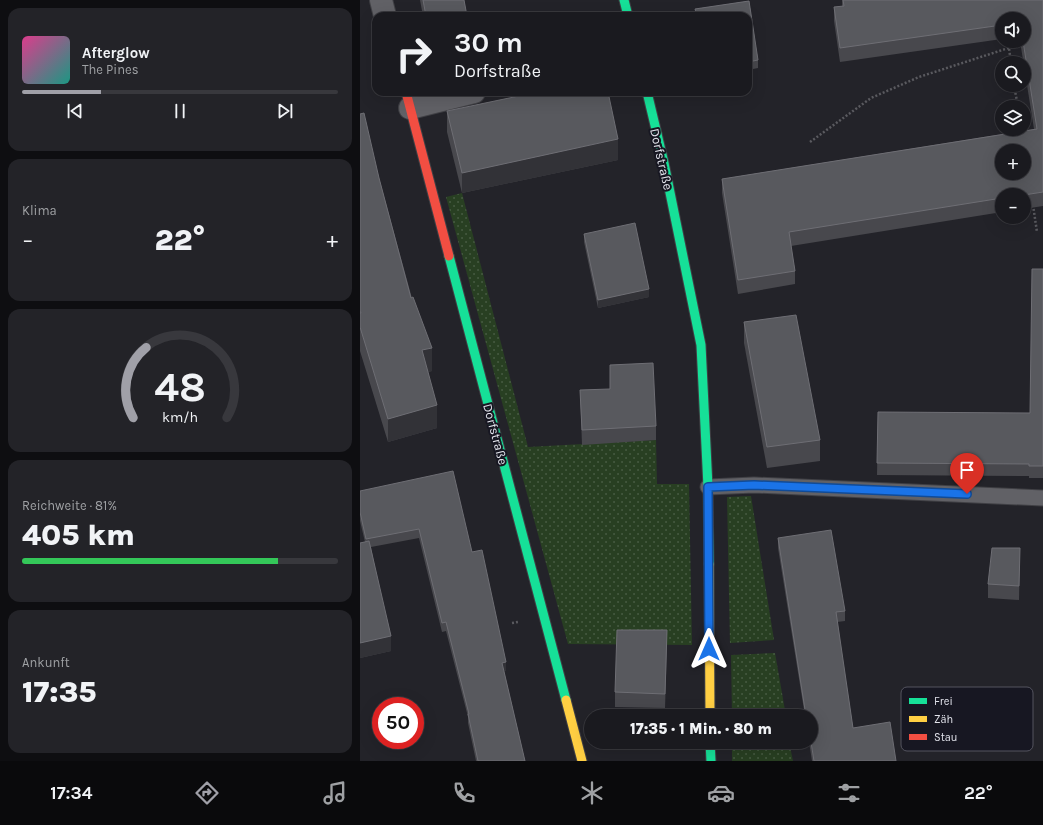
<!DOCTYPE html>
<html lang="de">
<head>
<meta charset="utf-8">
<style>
	body { margin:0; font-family:Karla,sans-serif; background:#232328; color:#f1f3f6; height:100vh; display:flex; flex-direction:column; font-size:15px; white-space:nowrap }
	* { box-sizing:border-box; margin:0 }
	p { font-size:13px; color:#9fa1a4 }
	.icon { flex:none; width:22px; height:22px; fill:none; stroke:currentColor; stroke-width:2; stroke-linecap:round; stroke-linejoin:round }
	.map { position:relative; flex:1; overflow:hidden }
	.details { display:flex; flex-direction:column; gap:8px; padding:8px; background:#0e0e11; width:360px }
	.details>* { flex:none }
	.guide { position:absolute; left:12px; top:12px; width:380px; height:84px; border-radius:12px; box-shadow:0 4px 16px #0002,0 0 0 1px #38383d; background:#1a1a1f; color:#f1f3f6; overflow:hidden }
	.fabs { position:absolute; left:635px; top:12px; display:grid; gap:8px }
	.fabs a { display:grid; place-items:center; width:36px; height:36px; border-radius:50%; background:#1a1a1f; box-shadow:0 4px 16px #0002,0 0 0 1px #38383d; font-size:20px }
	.speed { position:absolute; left:12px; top:697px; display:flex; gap:8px; font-size:20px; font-weight:700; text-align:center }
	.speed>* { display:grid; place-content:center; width:52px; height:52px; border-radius:50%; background:#1a1a1f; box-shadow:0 4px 16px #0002,0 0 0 1px #38383d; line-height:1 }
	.speed .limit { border:6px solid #d22; background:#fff; color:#111 }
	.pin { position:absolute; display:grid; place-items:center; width:34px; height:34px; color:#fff; margin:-41px -17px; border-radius:50% 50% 50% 0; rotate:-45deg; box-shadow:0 0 4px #0007 }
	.pin .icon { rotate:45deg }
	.me { position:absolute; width:44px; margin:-22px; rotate:0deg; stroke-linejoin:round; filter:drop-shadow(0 0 3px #0008) }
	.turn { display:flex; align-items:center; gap:14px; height:84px; padding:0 16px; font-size:18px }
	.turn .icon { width:52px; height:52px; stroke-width:2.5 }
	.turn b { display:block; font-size:28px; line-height:34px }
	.big { font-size:30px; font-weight:800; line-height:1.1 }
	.details .tile { flex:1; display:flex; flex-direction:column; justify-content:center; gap:6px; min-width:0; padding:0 14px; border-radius:12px; background:#232328 }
	.details .dial { align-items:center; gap:0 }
	.dial svg { height:104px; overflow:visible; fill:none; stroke:#38383d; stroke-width:7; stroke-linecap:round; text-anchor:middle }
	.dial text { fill:#f1f3f6; stroke:none }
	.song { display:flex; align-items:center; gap:12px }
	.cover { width:48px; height:48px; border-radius:6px; background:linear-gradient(135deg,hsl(330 70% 55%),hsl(170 70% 35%)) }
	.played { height:4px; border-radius:2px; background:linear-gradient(90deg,#a0a0a8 25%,#38383d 25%) }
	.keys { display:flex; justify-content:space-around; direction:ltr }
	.heat { display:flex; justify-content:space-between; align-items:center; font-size:22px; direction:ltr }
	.charge { height:6px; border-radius:3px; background:linear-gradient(90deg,#34c759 81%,#38383d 0) }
	.trip { position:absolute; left:224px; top:709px; width:234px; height:40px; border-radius:20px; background:#1a1a1f; box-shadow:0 4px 16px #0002,0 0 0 1px #38383d; font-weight:800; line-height:40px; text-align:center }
	.tabs { display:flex; height:64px; justify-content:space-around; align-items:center; background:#0a0a0c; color:#9fa1a4 }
	.tabs .icon { width:28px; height:28px }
	.tabs .current { color:#a0a0a8 }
	.tabs b { font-size:18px; color:#f1f3f6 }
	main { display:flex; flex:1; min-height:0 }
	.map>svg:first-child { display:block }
</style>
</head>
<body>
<main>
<section class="details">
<div class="tile">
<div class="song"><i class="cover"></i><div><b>Afterglow</b><p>The Pines</p></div></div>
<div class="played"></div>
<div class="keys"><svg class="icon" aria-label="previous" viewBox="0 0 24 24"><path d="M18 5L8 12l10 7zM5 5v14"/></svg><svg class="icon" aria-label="pause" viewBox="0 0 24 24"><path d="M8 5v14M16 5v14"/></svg><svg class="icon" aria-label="next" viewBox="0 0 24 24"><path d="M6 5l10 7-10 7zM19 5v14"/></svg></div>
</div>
<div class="tile"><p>Klima</p>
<div class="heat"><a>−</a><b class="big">22°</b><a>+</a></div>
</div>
<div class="tile dial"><svg viewBox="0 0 100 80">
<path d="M14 69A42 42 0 1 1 86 69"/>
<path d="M14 69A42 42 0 0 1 24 15" stroke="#a0a0a8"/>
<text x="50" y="56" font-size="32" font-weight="700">48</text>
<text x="50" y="72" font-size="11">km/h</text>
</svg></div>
<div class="tile"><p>Reichweite · 81%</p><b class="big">405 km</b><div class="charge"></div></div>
<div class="tile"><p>Ankunft</p><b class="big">17:35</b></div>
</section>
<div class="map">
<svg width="683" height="761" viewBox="0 0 683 761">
	<defs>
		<pattern id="grass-dots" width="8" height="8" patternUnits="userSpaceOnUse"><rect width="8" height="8" fill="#283f22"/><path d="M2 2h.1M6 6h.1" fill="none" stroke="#475b42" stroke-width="1.8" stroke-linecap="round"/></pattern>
	</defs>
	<rect width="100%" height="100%" fill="#232329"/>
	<g fill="url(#grass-dots)">
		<path d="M102,193l66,254 128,-7 1,44h32l3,161 -124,-1 -122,-447z"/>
		<path d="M391,496l23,144 -44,3 -3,-146z"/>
		<path d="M415,653l11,63h-54l-1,-61z"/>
		<path d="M372,742h57l4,19h-61z"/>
	</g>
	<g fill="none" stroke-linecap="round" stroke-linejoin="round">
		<defs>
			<path id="lane" d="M348,487l46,-2 289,13"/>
			<g id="street">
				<path d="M21,0l4,16"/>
				<path d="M50,108l64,-16"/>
			</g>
			<g id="fast">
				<path d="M264,0l4,16"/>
				<path d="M287,92l17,71 37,182 7,142 1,77"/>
				<path d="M89,256l117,444"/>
				<path d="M350,742l1,19"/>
			</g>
			<g id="slow">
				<path d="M349,564l1,152"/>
				<path d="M206,700l16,61"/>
			</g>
			<path id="jam" d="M46,92l43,164"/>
		</defs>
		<use href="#lane" stroke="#404045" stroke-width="17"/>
		<use href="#street" stroke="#404045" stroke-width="24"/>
		<use href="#fast" stroke="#404045" stroke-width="11"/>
		<use href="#slow" stroke="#404045" stroke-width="11"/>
		<use href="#jam" stroke="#404045" stroke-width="11"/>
		<g stroke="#5a5a5f" stroke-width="2.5" stroke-dasharray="2 2" stroke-linecap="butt">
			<path d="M648,41l3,22"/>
			<path d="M654,85l4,22"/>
			<path d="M450,142l61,-44 48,-21 105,-34"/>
			<path d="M673,205l4,27"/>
			<path d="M152,623l6,-1"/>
		</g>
		<use href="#lane" stroke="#616166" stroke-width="15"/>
		<use href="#street" stroke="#616166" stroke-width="22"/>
		<use href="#fast" stroke="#16e098" stroke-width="9"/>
		<use href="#slow" stroke="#ffcf43" stroke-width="9"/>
		<use href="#jam" stroke="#f24e42" stroke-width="9"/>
	</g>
	<g fill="#48484d">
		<path d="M60,0h44l3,16h-44z"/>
		<path d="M482,0h201v206l-19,3v-14h-22v17l-211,34 4,25v13l-57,10 -16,-101v-14l312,-50 -14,-88h4v-22h-22v20l-162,23 -6,-41v-14h8z"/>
		<path d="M389,1l9,59v8l-10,2v-54h-53v-7z"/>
		<path d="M87,111l171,49 -156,33 -15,-61z"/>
		<path d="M0,114l19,64 53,193 -4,1 9,56 -49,14 -28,-91z"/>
		<path d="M224,234l65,63 -51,11 -14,-66z"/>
		<path d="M683,269v209h-14v-2l-152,-1 1,-63 152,1z"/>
		<path d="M384,322l76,118v21l-53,7 -23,-125z"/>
		<path d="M220,390l76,36v14l-74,5z"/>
		<path d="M0,491l112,61 34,119h-2l21,90h-49l-8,-38v-6l-22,-86 -4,1 -23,-94 -48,9 20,104 -31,7v-115l5,-1 -5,-21z"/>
		<path d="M418,538l67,73v10l-8,1 16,106 43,33h-84l-3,-19h2v-26h-6l-27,-168z"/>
		<path d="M660,548l-1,52 -31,-2v-14z"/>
		<path d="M307,645l-2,63 -50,-1v-15z"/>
	</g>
	<g fill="#323237">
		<path d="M258,139v21l-156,33v-20z"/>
		<path d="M289,289v8l-51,11v-8z"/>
		<path d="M72,348v23l-10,3v-24z"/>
		<path d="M77,405v23l-49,14v-23z"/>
		<path d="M31,636v15l-31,7v-15z"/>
		<path d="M146,662v9l-4,1v-9z"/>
	</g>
	<g fill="#58595e" stroke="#6e6e74" fill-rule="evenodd">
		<path d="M63,0h41l3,16h-41z"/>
		<path d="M483,0h200v192l-19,3h-22v3l-213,34 6,39 -57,9 -16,-101 315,-50 -14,-88h1v-22h-22v6l-162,23 -6,-41 10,-1zM642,151h22v22h-22z"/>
		<path d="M389,1l9,59 -10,2v-46h-51l-2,-7z"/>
		<path d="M178,92h70l10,47 -156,34 -15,-62z"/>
		<path d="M4,113l15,65 32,120 2,-1 19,51 -10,2 15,55 -49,14 -28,-92v-14h1l-1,-2v-197z"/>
		<path d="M275,223l14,66 -51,11 -14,-66z"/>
		<path d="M672,269h11v197h-14v-2l-152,-1 1,-51 152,1z"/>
		<path d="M436,315l24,125 -53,7 -23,-125z"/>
		<path d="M293,363l3,63 -74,4 -2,-40 30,-1v-24z"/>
		<path d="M93,471l19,81 10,-2 24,112 -4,1 23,98h-47l-10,-47h1l-23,-92 -4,1 -23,-94 -53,10 -6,-27v-21z"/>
		<path d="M471,530l14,81 -9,1 17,116 37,-6 6,39h-82l-3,-19v-26h-5l-28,-178z"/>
		<path d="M9,541l22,95 -31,7v-100z"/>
		<path d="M632,548h28l-1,38 -31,-2z"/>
		<path d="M257,630h50l-2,64 -50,-2z"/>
	</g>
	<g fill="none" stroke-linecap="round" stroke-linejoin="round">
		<defs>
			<path id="route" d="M349,649l-1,-162 46,-2 213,9"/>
		</defs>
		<use href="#route" stroke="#114b97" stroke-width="10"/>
		<use href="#route" stroke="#1a73e8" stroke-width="7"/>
	</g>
	<g text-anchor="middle" stroke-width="4" stroke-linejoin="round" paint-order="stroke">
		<g font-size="13" fill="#e3e4ec" stroke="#171722">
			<text transform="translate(302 159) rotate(77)" y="5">Dorfstraße</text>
			<text transform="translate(136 434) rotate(75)" y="5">Dorfstraße</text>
		</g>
	</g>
	<rect x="541" y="687" width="132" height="64" rx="6" fill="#171722" stroke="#54545f" stroke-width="1"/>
	<rect x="549" y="698" width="18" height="6" fill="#16e098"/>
	<rect x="549" y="716" width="18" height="6" fill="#ffcf43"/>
	<rect x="549" y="734" width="18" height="6" fill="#f24e42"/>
	<g font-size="11" fill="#e3e4ec">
		<text x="574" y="705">Frei</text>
		<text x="574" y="723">Zäh</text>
		<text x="574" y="741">Stau</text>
	</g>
</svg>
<div class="fabs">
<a><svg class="icon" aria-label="sound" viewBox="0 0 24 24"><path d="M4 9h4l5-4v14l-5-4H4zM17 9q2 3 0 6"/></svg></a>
<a><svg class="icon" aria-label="search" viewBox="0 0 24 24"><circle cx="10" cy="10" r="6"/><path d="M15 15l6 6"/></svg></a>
<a><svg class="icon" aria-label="layers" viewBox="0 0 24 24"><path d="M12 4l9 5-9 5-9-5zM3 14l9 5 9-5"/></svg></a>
<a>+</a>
<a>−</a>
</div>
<div class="speed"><div class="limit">50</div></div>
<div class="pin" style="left:607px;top:494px;background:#d93025"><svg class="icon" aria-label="arrive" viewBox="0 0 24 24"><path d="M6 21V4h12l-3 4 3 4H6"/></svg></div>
<svg class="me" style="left:349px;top:649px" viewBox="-20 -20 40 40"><path d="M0-17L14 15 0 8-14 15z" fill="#1a73e8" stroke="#fff" stroke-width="4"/></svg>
<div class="trip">17:35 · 1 Min. · 80 m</div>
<div class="guide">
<div class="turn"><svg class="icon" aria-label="right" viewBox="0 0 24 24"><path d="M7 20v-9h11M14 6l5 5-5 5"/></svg><div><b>30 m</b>Dorfstraße</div></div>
</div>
</div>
</main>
<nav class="tabs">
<b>17:34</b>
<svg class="icon current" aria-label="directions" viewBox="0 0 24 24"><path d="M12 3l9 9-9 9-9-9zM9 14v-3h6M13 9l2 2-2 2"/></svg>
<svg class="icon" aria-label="music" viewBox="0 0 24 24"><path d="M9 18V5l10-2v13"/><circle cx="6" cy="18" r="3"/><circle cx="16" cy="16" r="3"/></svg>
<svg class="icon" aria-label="phone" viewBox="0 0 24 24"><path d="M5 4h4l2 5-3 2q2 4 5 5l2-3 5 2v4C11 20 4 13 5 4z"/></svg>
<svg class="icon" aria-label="climate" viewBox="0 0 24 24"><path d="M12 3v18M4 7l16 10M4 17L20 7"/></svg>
<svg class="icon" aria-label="car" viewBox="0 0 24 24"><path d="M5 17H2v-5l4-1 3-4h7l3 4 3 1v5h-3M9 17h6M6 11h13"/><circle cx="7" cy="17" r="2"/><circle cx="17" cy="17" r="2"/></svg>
<svg class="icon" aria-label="filters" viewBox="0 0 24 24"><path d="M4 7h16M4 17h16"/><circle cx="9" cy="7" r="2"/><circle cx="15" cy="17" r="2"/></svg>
<b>22°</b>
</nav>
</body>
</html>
